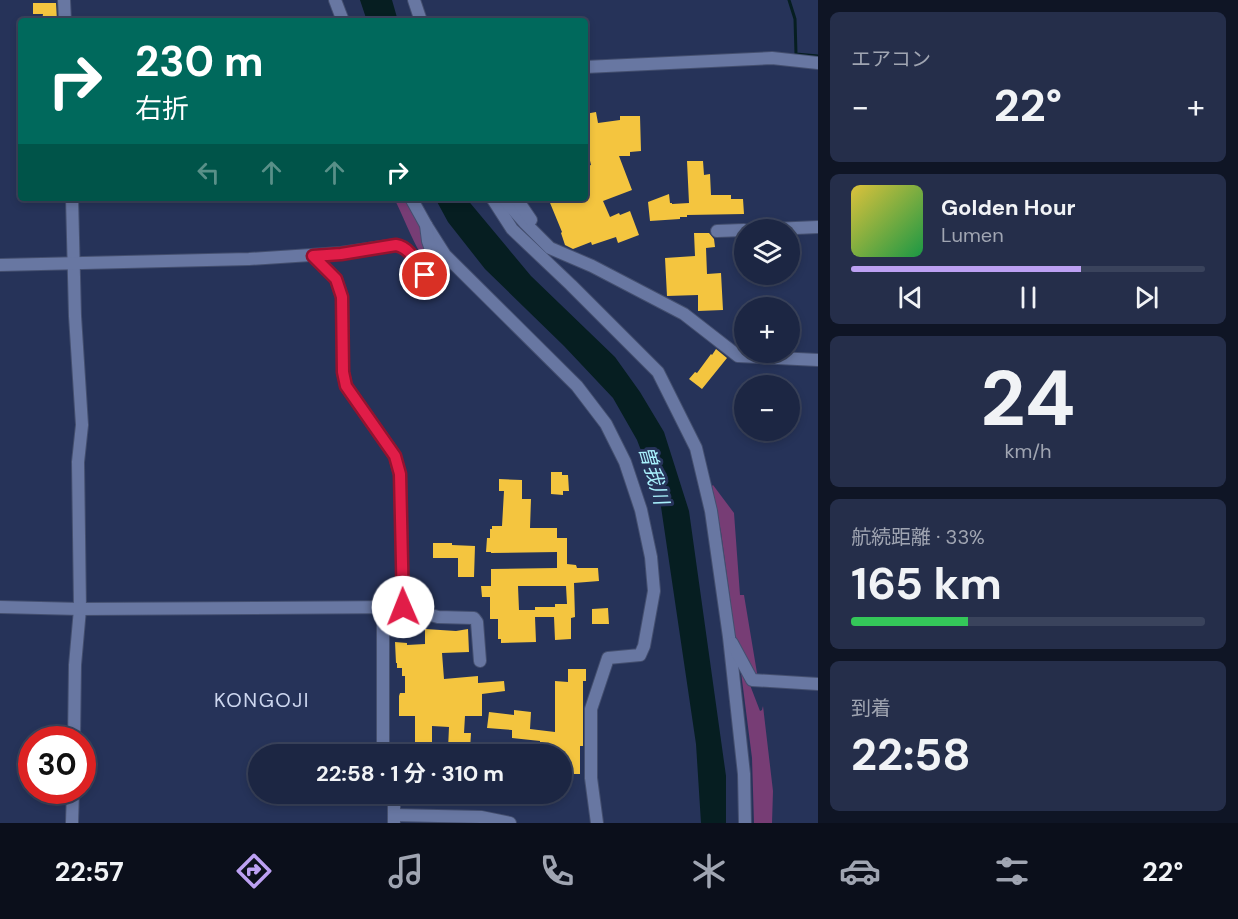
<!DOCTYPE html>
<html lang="ja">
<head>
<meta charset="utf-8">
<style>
	body { margin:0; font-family:"DM Sans","Noto Sans JP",sans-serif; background:#252e4a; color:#f1f3f6; height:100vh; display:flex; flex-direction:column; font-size:22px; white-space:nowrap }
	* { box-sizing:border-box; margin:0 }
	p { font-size:20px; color:#a0a5b2 }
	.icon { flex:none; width:33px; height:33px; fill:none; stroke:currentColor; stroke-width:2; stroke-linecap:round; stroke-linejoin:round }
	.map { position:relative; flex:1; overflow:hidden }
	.side { display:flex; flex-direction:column; gap:12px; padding:12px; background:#0f1525; width:420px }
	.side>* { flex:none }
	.guide { position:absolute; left:18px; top:18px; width:570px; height:183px; border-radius:6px; box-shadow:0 3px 9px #0003,0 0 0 2px #3a435c; background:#00695c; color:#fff; overflow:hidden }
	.tools { position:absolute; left:734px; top:219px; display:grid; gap:12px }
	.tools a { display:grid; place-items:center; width:66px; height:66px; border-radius:50%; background:#1c2643; box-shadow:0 3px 9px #0003,0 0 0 2px #3a435c; font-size:30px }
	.speed { position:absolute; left:18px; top:726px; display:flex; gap:12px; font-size:30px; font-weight:700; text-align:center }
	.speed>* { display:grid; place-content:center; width:78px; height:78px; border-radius:50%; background:#1c2643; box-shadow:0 3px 9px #0003,0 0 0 2px #3a435c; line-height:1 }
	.speed .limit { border:9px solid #d22; background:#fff; color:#111 }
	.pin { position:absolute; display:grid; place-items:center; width:51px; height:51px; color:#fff; margin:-26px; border:3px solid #fff; border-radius:50%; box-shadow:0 2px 6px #0007 }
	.me { position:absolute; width:66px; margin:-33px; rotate:359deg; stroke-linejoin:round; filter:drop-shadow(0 0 4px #0008) }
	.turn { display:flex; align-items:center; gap:21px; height:126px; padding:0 18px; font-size:27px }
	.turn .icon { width:78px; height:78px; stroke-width:2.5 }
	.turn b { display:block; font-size:42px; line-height:51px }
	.lanes { display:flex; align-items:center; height:57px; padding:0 18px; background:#0003; justify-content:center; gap:30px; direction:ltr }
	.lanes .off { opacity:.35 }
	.big { font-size:45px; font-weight:700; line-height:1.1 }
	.side .card { flex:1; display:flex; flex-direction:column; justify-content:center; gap:9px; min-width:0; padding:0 21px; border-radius:9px; background:#252e4a }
	.side .dial { align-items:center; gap:0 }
	.dial b { font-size:78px; line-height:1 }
	.song { display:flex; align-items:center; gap:18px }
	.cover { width:72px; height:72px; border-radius:9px; background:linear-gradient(135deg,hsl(50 70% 55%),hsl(140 70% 35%)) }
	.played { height:6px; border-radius:3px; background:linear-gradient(90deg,#bca0f2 65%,#3a435c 65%) }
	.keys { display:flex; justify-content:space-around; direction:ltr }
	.heat { display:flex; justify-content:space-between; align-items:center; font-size:33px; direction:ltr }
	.charge { height:9px; border-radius:4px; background:linear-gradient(90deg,#34c759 33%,#3a435c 0) }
	.trip { position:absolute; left:248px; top:744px; width:324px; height:60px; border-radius:30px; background:#1c2643; box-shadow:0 3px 9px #0003,0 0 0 2px #3a435c; font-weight:700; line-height:60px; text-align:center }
	.menu { display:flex; height:96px; justify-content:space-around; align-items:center; background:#0b0f1b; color:#a0a5b2 }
	.menu .icon { width:42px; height:42px }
	.menu .selected { color:#bca0f2 }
	.menu b { font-size:27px; color:#f1f3f6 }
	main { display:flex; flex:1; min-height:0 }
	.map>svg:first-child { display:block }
</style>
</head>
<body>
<main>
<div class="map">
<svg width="818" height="823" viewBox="0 0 818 823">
	<rect width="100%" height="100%" fill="#263359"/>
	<g fill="#773d75">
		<path d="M394,198h13l15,32 8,29 -7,-1c-12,-20 -19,-40 -29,-60z"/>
		<path d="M713,485l21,28 6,82h4l14,84 -15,-22 -8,-22 -14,-103 -9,-46z"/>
		<path d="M743,671l2,1 15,39 2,-1 1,-4 10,85 -1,32h-18l-2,-65 -11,-86z"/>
	</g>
	<g fill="#061e21">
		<path d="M360,0h32l6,21h-31z"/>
		<path d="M435,198h31l65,78 84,81 25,35 24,40 25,79 37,265v47h-25l-5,-79 -36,-244 -23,-60 -24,-42 -49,-52 -79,-77 -37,-47z"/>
	</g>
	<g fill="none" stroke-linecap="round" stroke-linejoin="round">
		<path stroke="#061e21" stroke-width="3" d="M789,0l6,19 1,35 22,2"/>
	</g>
	<g fill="#f4c53f" fill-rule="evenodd">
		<path d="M33,3h23l1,18h-15l1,-7h-10z"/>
		<path d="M596,112l2,11 22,-3v-4h20l1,35 -11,1v4h-11l13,34 -29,11 7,16 9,-4 1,2 10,-4 9,24 -21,8 -2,-6 -24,8 -1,-3 -18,7 -8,-4 -4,-12 1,-1 -14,-34h21l2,4 14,-4v-31l6,-2 -6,-26v-25z"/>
		<path d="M687,161h16l1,14 6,-1 1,21h20v4h12l1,15 -57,1v2h-7v2l-30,2 -2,-19 21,-8 1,9h2v1l17,-1z"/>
		<path d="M694,233h15l5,6 1,8 -9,1 1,26 14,-1 2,37 -25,1v-16l-31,1 -2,-38 30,-2z"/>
		<path d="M716,349l11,9 -25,31 -13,-10 6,-7 2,1 14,-19 1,1z"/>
		<path d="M551,472h11v3h6l1,16h-6v4l-12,-1z"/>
		<path d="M499,479l23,1v19h9l-1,29h27v10h10v26l9,1 1,3h21l1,13 -25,2 1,34 -4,1v21l-16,1 -1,-23h-19l1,25 -35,1v-4h-3v-20h-8v-22h-8l-1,-11h10v-17l66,-1v-16l-66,1v-1h-5l1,-14h3v-9h2v-3h10l2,-35h-5zM518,586h48l1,18h-12v3h-20v3h-16z"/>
		<path d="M433,543h19v2l23,1 -1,31h-16v-19h-25z"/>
		<path d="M608,608l1,16h-17v-15z"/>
		<path d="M425,629l31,2 12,-2 1,23 -27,1 2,26 34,-3v7l26,-2 1,10 -23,3v22h-17l-1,17h7l-1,16h-22l1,-22 -17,-1v18h6v10h-45v-9l22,-2v-27h-16v-20l1,-3h5v-17h-3v-8h-5v-5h-1l-1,-21 12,1v2l18,-1z"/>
		<path d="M568,669h18v12h-3v65h-3v28h-19v-20h-21v-13l-28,-3v-8l-25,-2 2,-16 25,3v-5l17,2 -1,17 25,3v-51l13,1z"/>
	</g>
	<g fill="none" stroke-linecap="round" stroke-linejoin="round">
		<defs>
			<g id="minor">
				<path d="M64,0l1,21"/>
				<path d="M335,0l8,21"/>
				<path d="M414,0l7,21"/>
				<path d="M585,67l187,-9 46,5"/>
				<path d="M72,198l3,118 7,109 -4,37 2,147 -5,56 -1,75"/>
				<path d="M492,198l20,31 59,56 87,87 38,76 15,63 18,126 15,137 1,49"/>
				<path d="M503,198l22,25 25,25 42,18 92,48 54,42 80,4"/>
				<path d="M516,198l15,22"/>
				<path d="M426,225l19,30 132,131 29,38 19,38 16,48 10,47 3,34 -10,55 -4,9 -32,3 -17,51v69l6,45"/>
				<path d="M751,230l67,-3"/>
				<path d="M717,231l27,-1"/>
				<path d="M313,256l23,23 6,18 1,75 3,14 49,70 5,19 3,132"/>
				<path d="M0,265l249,-6 92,-6 55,-8c14,2 21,19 29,30l4,2 8,-1 1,-6 -10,-29 -2,-16 -15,-27"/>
				<path d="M0,607l80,2 323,-2 35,10 36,1 3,4 3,39"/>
				<path d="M732,643l20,37 66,4"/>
				<path d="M383,754v-147"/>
				<path d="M392,794l2,2v26"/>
				<path d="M394,815l87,2 29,6"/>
				<path d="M72,823l1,-33"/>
			</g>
		</defs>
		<use href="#minor" stroke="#444f6f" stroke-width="14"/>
		<use href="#minor" stroke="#6877a2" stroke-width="12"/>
	</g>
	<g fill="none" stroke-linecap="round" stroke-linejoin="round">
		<defs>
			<path id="route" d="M403,607l-3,-133 -5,-18 -49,-70 -3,-14 -1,-75 -6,-18 -23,-23 28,-2 55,-9c14,2 21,19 29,30"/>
		</defs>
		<use href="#route" stroke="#92132f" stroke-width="15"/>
		<use href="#route" stroke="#e11d48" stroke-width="10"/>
	</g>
	<g text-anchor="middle" stroke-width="6" stroke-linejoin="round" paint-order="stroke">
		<g font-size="20" font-style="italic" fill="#a8f0fc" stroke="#263359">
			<text transform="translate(654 475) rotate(74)" y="7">曽我川</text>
		</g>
		<g font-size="20" letter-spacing="1.5" fill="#ccd6ee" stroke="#263359">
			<text x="262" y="707">KONGOJI</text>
		</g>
	</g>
</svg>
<div class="tools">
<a><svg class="icon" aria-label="layers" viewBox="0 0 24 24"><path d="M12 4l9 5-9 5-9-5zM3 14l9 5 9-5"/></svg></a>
<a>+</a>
<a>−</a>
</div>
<div class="speed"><div class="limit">30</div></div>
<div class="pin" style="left:425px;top:275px;background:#d93025"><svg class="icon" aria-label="arrive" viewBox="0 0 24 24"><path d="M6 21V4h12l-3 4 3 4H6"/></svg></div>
<svg class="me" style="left:403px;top:607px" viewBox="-20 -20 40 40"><circle r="19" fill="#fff"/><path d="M0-13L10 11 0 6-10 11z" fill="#e11d48"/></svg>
<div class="trip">22:58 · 1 分 · 310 m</div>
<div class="guide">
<div class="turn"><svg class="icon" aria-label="right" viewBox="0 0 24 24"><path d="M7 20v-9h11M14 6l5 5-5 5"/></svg><div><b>230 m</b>右折</div></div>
<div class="lanes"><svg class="icon off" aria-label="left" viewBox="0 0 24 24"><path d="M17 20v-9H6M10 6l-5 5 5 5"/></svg><svg class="icon off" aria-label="ahead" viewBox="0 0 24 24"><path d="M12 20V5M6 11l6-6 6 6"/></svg><svg class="icon off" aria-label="ahead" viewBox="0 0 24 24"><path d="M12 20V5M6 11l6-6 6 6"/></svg><svg class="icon" aria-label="right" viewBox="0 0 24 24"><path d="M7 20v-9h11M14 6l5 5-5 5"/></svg></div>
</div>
</div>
<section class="side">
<div class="card"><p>エアコン</p>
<div class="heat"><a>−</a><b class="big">22°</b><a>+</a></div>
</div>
<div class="card">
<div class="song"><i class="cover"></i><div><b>Golden Hour</b><p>Lumen</p></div></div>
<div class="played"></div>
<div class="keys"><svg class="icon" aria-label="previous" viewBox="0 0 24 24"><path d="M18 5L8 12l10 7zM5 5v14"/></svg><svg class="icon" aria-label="pause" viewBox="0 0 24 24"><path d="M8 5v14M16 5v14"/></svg><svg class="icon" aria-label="next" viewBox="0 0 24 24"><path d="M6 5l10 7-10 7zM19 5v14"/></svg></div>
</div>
<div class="card dial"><b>24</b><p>km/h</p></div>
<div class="card"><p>航続距離 · 33%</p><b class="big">165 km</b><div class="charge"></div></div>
<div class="card"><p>到着</p><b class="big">22:58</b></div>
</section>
</main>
<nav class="menu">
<b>22:57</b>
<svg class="icon selected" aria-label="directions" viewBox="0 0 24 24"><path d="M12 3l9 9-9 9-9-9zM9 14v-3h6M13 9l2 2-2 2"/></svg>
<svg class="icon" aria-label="music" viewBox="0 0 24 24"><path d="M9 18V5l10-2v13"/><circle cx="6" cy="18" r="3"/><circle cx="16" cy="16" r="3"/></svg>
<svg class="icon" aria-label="phone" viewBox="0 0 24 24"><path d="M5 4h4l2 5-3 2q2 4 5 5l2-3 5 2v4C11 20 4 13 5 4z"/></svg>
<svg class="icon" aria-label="climate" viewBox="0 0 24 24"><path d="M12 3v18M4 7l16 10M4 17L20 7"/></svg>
<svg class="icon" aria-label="car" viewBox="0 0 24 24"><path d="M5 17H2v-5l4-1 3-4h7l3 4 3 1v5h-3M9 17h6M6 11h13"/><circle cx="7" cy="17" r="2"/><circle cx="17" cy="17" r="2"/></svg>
<svg class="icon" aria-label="filters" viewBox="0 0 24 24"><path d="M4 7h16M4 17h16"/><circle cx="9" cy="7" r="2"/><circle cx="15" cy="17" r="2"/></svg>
<b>22°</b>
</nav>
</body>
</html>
